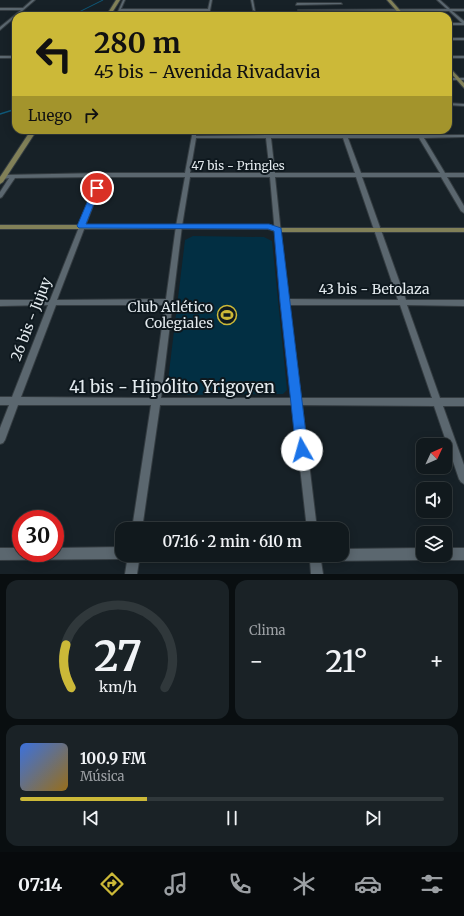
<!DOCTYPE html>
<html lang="es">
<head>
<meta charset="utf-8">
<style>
	body { margin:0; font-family:Merriweather,serif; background:#1a2226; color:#f1f3f6; height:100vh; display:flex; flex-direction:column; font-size:15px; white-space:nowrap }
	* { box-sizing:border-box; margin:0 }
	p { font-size:13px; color:#9ca0a4 }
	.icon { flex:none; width:22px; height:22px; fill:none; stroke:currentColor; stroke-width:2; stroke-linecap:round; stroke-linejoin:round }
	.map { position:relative; height:574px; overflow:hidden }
	.panel { display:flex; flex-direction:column; gap:6px; padding:6px; background:#090e10; flex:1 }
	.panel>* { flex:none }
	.hud { position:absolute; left:12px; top:12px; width:440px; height:122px; border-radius:12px; box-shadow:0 2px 10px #0003,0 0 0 1px #30383b; background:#ccb938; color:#111; overflow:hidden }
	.needle { width:26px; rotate:46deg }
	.buttons { position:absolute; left:416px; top:438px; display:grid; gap:8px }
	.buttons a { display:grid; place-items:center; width:36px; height:36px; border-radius:8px; background:#11191d; box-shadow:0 2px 10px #0003,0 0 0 1px #30383b; font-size:20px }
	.speed { position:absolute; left:12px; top:510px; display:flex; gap:8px; font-size:20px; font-weight:700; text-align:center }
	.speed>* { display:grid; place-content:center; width:52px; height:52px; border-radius:50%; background:#11191d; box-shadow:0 2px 10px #0003,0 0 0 1px #30383b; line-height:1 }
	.speed .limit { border:6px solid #d22; background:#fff; color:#111 }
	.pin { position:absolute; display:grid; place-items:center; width:34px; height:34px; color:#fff; margin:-17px; border:2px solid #fff; border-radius:50%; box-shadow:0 1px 4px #0007 }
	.me { position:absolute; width:44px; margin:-22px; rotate:353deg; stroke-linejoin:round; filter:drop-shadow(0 0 3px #0008) }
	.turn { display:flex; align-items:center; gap:14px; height:84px; padding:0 16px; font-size:18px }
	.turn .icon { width:52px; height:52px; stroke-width:2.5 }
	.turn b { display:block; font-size:28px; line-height:34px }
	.then { display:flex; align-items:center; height:38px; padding:0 16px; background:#0003; gap:8px; font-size:15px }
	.big { font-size:30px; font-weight:600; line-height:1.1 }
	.panel .widget { flex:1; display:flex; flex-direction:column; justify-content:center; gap:6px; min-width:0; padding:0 14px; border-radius:12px; background:#1a2226 }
	.panel .dial { align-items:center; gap:0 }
	.dial svg { height:104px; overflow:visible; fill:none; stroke:#30383b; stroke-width:7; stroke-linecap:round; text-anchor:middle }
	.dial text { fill:#f1f3f6; stroke:none }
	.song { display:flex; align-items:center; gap:12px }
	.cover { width:48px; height:48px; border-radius:6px; background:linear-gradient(135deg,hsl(220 70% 55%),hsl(40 70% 35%)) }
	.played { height:4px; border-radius:2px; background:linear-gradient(90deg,#ccb938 30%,#30383b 30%) }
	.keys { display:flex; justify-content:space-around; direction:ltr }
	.heat { display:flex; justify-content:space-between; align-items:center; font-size:22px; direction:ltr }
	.panel .tiles { flex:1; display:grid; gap:6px; grid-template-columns:1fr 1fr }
	.widget:last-child { grid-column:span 2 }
	.trip { position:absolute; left:115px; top:522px; width:234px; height:40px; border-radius:12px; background:#11191d; box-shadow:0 2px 10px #0003,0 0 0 1px #30383b; font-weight:600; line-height:40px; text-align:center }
	.tabs { display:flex; height:64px; justify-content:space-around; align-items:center; background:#070a0c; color:#9ca0a4 }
	.tabs .icon { width:28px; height:28px }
	.tabs .on { color:#ccb938 }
	.tabs b { font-size:18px; color:#f1f3f6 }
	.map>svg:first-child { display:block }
</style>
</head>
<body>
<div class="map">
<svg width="464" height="574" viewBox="0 0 464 574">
	<rect width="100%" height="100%" fill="#172127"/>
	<path fill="#022f43" d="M193,236l71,1 8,4 15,149 -4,4 -109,1 -7,-6 18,-149z"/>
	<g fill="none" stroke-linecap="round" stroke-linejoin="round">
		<g stroke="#0f5878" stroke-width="1">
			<path d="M71,16l32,-16"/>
			<path d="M12,110l4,-1"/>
		</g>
		<path stroke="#0f5878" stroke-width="1.5" d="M0,114l16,-5"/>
		<defs>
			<g id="minor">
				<path d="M32,0h3l-35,30v-3l21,-17h-21v-2h23z"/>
				<path d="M123,0h2l-4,9h87l2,-9h2l-3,16h-2l1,-5h-87l-3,5h-2z"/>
				<path d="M251,0h2l2,11 -2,-1z"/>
				<path d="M437,0h3l10,9h14v2h-12l12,10v4h-16v-2h14l-13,-12 -151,-1 149,-1z"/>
				<path d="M297,3h44l1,1 -46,1z"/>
				<rect x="448" y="38" width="16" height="2"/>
				<rect x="0" y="56" width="16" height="2"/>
				<rect x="448" y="56" width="16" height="2"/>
				<rect x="448" y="78" width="16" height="2"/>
				<path d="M448,103l16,1v2l-16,-1z"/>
				<path d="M193,130h4l-1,6 70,-1v-5h4l1,5h71l-1,-5h4l2,5h70l-2,-5h4l3,5h42v2l-40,1 21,35h19v4h-17l17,29v7l-3,-2 -20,-34h-79l44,123h58v6l-57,-1 33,93h24v8h-21l21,59v19l-3,-2 -2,-3 -25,-73 -132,-1 15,124h-10l-14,-124h-133l-18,124h-10l19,-124h-133l-13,35 -2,3 -3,1v-16l9,-23h-9v-8h12l36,-92 -48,1v-6h50l49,-123 -84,1 -13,19 -2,1v-6l9,-14 -6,1 -3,-2 3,-2 99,-2h83zM196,138h70l4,35h-80zM271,138h72l12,35h-80zM348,138h71l21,35h-79zM104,177h81l-9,49 -10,73 -109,1zM190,177h80l11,125 11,96h-131l21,-172zM275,177h81l42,123 -110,-1zM56,305h109l-13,93 -131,-1zM289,305h111l32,93h-131z"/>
				<path d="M122,547v8h5l-1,2 -4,2 -122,1v-12h21v5h34v-5z"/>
				<path d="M423,548v7h5l-1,3 -4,2 -102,1 2,13h-12l-1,-13h-17l-4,-2 -2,-4h55v-6z"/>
				<path d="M445,548h19v12h-19l-4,-2 -1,-3h5z"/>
				<path d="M128,555h12l-3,19h-12z"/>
			</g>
			<g id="major">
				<path d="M116,0h4l-10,16h-4z"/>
				<path d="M387,0h4l14,16h-4z"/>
				<path d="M448,66l16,17v5l-16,-18z"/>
				<path d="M31,130h6l-34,52 -3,2v-7z"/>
				<path d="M0,225h269l10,3h185v4h-186l-10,-3h-268z"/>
			</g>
		</defs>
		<use href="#minor" stroke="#343c41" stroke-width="2"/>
		<use href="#major" stroke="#343c41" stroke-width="2"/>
		<use href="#minor" fill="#5b676f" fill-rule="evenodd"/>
		<use href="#major" fill="#818058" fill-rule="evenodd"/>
	</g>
	<path fill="#1a73e8" stroke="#114b97" d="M94,186h5l1,2 -14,36h183l12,4 27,222 -1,4 -5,1 -4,-1 -2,-4 -16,-148 -6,-71 -6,-2 -189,-1 -2,-2z"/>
	<defs>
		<symbol id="stadium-ring" viewBox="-11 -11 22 22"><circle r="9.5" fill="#0e181e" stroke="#ccb938" stroke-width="1.5"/><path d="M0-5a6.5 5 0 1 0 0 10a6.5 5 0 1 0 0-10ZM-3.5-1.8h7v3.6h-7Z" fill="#ccb938"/></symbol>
	</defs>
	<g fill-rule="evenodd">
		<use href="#stadium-ring" x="216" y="304" width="22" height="22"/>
	</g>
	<g text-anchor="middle" stroke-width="4" stroke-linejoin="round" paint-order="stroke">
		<g font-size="12" fill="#e3eaee" stroke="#0e181e">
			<text x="238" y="170">47 bis - Pringles</text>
		</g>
		<g font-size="14" fill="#e3eaee" stroke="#0e181e">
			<text x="374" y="294">43 bis - Betolaza</text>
			<text transform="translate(31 319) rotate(-69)" y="5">26 bis - Jujuy</text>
		</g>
		<g font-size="14" fill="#e3eaee" stroke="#0e181e" text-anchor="end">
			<text x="213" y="312">Club Atlético<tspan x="213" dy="16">Colegiales</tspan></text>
		</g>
		<g font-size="17" fill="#e3eaee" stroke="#0e181e">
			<text x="172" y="393">41 bis - Hipólito Yrigoyen</text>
		</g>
	</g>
</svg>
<div class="buttons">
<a><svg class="needle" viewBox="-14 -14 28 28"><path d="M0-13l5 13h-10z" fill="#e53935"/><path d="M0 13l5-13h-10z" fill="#9ca0a4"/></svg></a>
<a><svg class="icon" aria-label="sound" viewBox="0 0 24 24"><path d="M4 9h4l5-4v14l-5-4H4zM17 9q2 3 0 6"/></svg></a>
<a><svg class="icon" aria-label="layers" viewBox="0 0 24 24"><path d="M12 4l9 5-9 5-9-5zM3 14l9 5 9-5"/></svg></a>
</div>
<div class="speed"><div class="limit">30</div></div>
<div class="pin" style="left:97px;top:188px;background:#d93025"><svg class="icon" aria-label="arrive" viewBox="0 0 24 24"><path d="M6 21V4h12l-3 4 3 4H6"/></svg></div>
<svg class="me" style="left:302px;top:450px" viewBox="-20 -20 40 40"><circle r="19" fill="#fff"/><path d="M0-13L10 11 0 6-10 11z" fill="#1a73e8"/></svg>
<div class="trip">07:16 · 2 min · 610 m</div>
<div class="hud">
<div class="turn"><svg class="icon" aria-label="left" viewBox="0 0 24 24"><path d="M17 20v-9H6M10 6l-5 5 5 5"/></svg><div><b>280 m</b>45 bis - Avenida Rivadavia</div></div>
<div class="then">Luego<svg class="icon" aria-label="right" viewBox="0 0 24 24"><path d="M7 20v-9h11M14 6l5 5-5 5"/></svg></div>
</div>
</div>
<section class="panel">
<div class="tiles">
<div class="widget dial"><svg viewBox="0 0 100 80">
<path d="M14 69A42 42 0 1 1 86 69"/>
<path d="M14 69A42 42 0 0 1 10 36" stroke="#ccb938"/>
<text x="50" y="56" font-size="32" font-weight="700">27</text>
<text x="50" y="72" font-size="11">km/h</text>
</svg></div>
<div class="widget"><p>Clima</p>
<div class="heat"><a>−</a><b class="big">21°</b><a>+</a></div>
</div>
<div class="widget">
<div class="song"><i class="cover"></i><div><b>100.9 FM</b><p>Música</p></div></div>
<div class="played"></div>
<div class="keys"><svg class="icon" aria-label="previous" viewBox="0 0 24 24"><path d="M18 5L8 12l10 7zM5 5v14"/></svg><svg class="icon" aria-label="pause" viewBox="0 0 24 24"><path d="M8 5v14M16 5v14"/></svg><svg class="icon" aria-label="next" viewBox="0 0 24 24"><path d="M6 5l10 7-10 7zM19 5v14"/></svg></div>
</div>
</div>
</section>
<nav class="tabs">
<b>07:14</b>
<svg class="icon on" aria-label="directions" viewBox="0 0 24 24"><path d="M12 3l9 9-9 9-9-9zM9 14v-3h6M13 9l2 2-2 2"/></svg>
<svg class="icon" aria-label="music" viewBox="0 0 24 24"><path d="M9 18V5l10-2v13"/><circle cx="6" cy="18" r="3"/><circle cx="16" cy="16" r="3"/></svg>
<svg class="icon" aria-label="phone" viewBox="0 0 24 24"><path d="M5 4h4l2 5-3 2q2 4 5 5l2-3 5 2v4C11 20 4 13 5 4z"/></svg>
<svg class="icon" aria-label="climate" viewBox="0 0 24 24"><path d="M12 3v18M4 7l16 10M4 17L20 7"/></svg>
<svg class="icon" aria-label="car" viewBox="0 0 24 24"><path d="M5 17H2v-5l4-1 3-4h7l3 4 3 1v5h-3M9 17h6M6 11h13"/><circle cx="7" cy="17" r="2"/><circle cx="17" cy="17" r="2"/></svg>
<svg class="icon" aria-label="filters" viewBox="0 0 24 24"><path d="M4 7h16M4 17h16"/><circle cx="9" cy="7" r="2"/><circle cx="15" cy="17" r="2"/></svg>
</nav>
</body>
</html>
